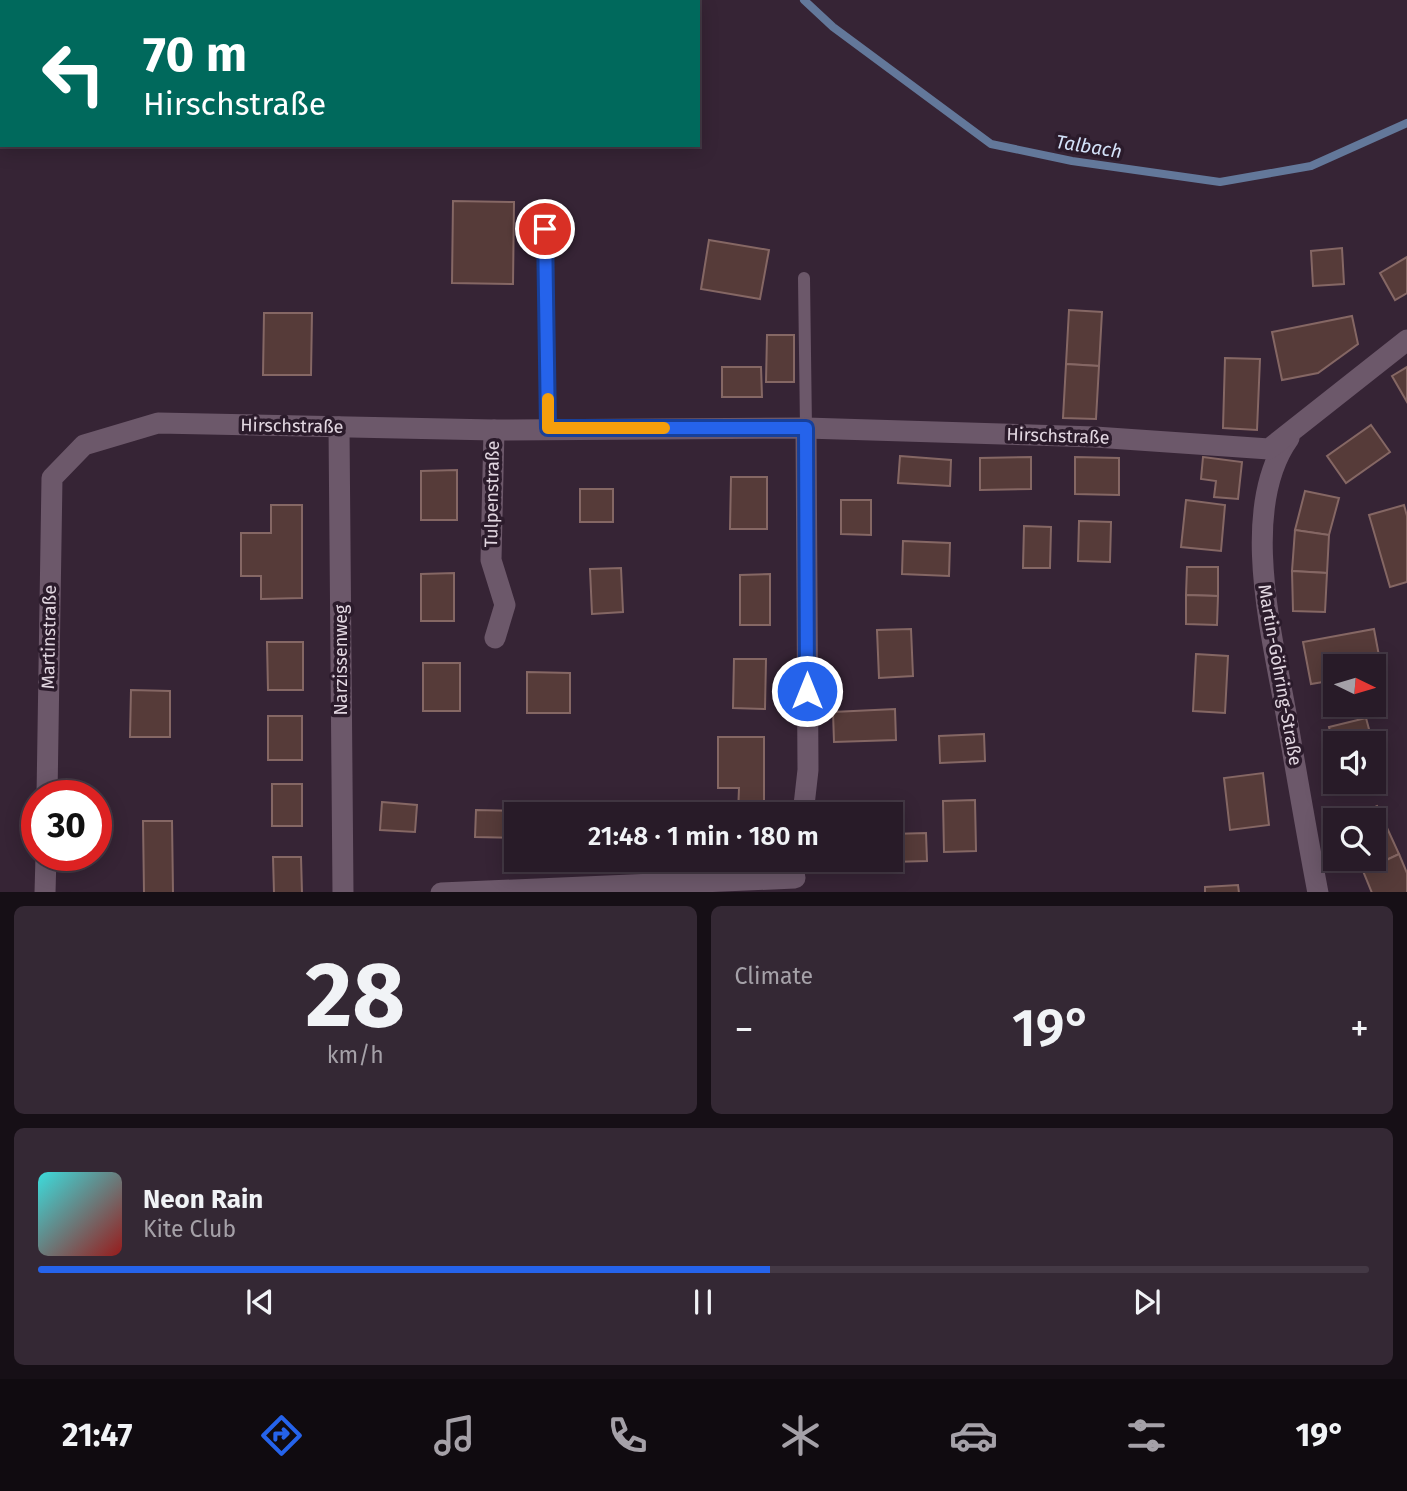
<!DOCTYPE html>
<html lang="en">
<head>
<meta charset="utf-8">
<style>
	body { margin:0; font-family:"Fira Sans",sans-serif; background:#342834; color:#f1f3f6; height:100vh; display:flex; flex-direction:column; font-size:26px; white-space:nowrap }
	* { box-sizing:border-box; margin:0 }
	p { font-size:23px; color:#a5a1a8 }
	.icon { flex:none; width:38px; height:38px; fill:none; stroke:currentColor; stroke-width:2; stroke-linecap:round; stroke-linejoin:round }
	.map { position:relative; height:892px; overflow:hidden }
	.panel { display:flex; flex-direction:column; gap:14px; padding:14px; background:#160f16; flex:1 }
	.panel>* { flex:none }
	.banner { position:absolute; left:0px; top:0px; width:700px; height:147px; box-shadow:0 4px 18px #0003,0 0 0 2px #443945; background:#00695c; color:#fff; overflow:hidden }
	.needle { width:46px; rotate:95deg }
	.buttons { position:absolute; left:1323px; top:654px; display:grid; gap:14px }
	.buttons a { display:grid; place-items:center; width:63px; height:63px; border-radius:0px; background:#281b28; box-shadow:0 4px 18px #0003,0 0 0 2px #443945; font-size:35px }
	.speed { position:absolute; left:21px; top:780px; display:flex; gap:14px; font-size:35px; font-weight:700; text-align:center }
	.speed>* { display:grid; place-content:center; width:91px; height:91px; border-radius:50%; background:#281b28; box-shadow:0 4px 18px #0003,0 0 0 2px #443945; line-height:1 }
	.speed .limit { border:10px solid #d22; background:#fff; color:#111 }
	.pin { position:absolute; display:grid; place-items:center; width:60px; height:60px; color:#fff; margin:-30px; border:4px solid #fff; border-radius:50%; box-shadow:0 2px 7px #0007 }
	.me { position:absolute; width:77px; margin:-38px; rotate:0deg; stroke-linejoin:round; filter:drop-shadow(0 0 5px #0008) }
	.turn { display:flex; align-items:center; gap:24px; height:147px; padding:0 28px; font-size:32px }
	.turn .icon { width:91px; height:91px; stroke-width:2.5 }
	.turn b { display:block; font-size:49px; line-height:60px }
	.big { font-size:52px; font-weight:600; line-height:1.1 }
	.panel .widget { flex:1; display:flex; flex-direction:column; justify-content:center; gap:10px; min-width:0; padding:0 24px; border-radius:10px; background:#342834 }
	.panel .dial { align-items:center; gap:0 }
	.dial b { font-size:91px; line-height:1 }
	.song { display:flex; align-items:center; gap:21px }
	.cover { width:84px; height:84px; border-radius:10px; background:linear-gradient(135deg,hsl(180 70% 55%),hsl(0 70% 35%)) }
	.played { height:7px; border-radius:4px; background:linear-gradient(90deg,#2563eb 55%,#443945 55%) }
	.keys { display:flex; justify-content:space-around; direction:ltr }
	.heat { display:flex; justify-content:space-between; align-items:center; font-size:38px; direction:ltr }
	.panel .tiles { flex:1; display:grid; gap:14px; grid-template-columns:1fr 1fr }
	.widget:last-child { grid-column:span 2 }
	.trip { position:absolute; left:504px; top:802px; width:399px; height:70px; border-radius:0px; background:#281b28; box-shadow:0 4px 18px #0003,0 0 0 2px #443945; font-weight:600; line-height:70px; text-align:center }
	.menu { display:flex; height:112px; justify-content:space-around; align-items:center; background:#100b10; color:#a5a1a8 }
	.menu .icon { width:49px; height:49px }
	.menu .active { color:#2563eb }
	.menu b { font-size:32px; color:#f1f3f6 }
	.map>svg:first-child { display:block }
</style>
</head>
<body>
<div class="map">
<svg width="1407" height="893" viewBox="0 0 1407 893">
	<rect width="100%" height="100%" fill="#362435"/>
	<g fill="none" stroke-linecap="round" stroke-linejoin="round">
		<g stroke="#63789a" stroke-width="8">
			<path d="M804,0l29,27 158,117 81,17 148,21 91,-16 96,-43"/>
			<path d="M8,2l1,-2"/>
			<path d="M0,22l2,-2"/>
		</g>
	</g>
	<g fill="#563b39" stroke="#856764" stroke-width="2">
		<path d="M453,201l61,1 -1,82 -61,-1z"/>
		<path d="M709,240l60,10 -9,49 -59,-10z"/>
		<path d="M1342,248l2,36 -31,2 -2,-35z"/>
		<path d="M1407,257v36l-12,7 -15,-27z"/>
		<path d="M1069,310l33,2 -3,54 -33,-2z"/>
		<path d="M264,313h48l-1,62h-48z"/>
		<path d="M1352,316l6,28 -40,29 -36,7 -10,-48z"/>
		<path d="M767,335h27v47h-28z"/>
		<path d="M1225,358l35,1 -3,71 -34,-2z"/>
		<path d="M1066,364l33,2 -3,53 -33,-1z"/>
		<path d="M722,367h39l1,30h-40z"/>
		<path d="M1407,367v35l-15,-26z"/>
		<path d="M1371,425l19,27 -44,31 -19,-27z"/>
		<path d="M900,456l51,4 -1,26 -52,-3z"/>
		<path d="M1031,457v32l-51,1v-32z"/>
		<path d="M1075,457l44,1v37l-44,-1z"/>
		<path d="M1203,457l39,5 -4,37 -24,-2 2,-16 -15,-2z"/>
		<path d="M457,470v50h-36v-49z"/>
		<path d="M731,477h36v52h-37z"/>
		<rect x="580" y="489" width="33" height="33"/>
		<path d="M1305,491l34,7 -10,37 -34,-5z"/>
		<path d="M841,500h30v35l-30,-1z"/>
		<path d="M1186,500l39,5 -4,46 -40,-4z"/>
		<path d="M271,505h31v93l-41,1v-23h-20v-43h30z"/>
		<path d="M1404,505l3,11v66l-17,5 -21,-72z"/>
		<path d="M1079,521l32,1 -1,40 -32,-1z"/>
		<path d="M1024,526l27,1 -1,41h-27z"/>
		<path d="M1295,530l34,5 -2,38 -35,-2z"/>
		<path d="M903,541l47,2 -1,33 -47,-2z"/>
		<path d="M1187,567h31v29l-32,-1z"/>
		<path d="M621,568l2,44 -31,2 -2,-45z"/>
		<path d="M1292,571l35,2 -2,39 -32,-1z"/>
		<path d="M454,573v48h-33v-47z"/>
		<path d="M770,574v51h-30v-50z"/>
		<path d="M1186,595l32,1 -1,29 -31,-1z"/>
		<path d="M911,629l2,47 -34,2 -2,-48z"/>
		<path d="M1374,629l8,43 -8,1v-6h-39v13l-24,4 -8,-42z"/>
		<path d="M267,642h36v48h-35z"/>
		<path d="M1196,654l32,2 -3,57 -32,-2z"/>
		<path d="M734,659h32l-1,50 -32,-1z"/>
		<rect x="423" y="663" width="37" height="48"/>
		<path d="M527,672l43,1v40h-43z"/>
		<path d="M131,690l39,1v46h-40z"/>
		<path d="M895,709l1,31 -62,2 -1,-30z"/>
		<rect x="268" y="716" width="34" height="44"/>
		<path d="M1366,718l7,26h-38v9l-6,-26z"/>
		<path d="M984,734l1,27 -45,2 -1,-27z"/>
		<path d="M718,737h46v77h-26l1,-26h-21z"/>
		<path d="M1374,748l7,31 -7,2z"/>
		<path d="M1263,773l6,52 -39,5 -6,-52z"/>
		<path d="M1342,782h27l-25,7z"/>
		<rect x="272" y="784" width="30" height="42"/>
		<path d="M975,800l1,51 -32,1 -1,-51z"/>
		<path d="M382,802l35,3 -2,27 -35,-2z"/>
		<path d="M598,802l36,1 -1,11h-36z"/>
		<path d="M1377,806l22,48 -36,17 -5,-12h16v-38h-30z"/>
		<path d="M476,810l44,1 -4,3v24l-41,-1z"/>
		<path d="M143,821h29l1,72h-29z"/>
		<path d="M926,833l1,28 -35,1 -1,-28z"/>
		<path d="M1399,854l8,19v20h-35l-9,-22z"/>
		<path d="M273,857h28l1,36h-28z"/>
		<path d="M1238,885l1,8h-34v-6z"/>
	</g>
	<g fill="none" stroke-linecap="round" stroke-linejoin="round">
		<g stroke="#6c586a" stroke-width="12">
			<path d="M545,229l3,199"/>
			<path d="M804,278l2,150"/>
		</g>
		<g stroke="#6c586a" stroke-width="21">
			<path d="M339,427l4,466"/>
			<path d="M494,430l-3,130 14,45 -10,33"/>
			<path d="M1289,438c-51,71 -16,201 -2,281 10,58 20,116 31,174"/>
			<path d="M47,796l5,-318 32,-33 74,-22 336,7 312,-2 289,9 174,12 138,-109"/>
			<path d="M803,814l5,-44 -2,-342"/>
			<path d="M45,893l1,-37"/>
			<path d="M441,893l354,-15"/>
		</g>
	</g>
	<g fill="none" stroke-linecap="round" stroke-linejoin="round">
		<defs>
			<path id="route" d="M545,229l3,199h258l1,263"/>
		</defs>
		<use href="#route" stroke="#184099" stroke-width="18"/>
		<use href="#route" stroke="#2563eb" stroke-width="12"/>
		<path stroke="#f59e0b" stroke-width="12" d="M548,399v29h116"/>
	</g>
	<g text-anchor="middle" stroke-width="7" stroke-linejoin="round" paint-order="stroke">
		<g font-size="18" fill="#e2d7e1" stroke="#2b1b2b">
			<text transform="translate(292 426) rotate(1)" y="6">Hirschstraße</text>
			<text transform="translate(1058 436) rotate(2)" y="6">Hirschstraße</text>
			<text transform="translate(492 494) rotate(-89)" y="6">Tulpenstraße</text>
			<text transform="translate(49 637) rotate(-89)" y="6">Martinstraße</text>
			<text transform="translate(341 660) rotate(-90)" y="6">Narzissenweg</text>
			<text transform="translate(1280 675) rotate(80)" y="6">Martin-Göhring-Straße</text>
		</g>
		<g font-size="19" font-style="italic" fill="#d4e2f9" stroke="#2b1b2b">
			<text transform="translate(1089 146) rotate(9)" y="7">Talbach</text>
		</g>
	</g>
</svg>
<div class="buttons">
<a><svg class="needle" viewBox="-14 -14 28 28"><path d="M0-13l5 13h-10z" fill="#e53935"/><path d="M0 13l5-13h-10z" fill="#a5a1a8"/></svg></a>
<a><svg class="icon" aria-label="sound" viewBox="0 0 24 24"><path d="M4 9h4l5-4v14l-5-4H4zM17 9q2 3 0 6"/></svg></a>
<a><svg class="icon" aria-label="search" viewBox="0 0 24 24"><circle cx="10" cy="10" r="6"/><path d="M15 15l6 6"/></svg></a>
</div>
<div class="speed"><div class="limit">30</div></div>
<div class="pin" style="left:545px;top:229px;background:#d93025"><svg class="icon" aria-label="arrive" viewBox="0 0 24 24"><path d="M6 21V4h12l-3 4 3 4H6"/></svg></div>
<svg class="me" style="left:807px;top:691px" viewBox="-20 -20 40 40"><circle r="17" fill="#2563eb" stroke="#fff" stroke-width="3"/><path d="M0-11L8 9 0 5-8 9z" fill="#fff"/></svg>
<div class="trip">21:48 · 1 min · 180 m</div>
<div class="banner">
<div class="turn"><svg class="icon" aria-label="left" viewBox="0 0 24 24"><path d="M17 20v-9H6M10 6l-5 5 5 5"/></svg><div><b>70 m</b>Hirschstraße</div></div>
</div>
</div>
<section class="panel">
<div class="tiles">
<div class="widget dial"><b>28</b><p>km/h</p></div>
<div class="widget"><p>Climate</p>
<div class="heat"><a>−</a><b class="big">19°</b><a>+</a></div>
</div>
<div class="widget">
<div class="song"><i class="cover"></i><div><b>Neon Rain</b><p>Kite Club</p></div></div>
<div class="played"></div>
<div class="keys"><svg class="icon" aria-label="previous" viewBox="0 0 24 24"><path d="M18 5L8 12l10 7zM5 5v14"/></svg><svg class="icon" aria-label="pause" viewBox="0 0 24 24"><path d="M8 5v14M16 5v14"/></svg><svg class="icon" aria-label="next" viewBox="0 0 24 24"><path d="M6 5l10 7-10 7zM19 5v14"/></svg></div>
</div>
</div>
</section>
<nav class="menu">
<b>21:47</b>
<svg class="icon active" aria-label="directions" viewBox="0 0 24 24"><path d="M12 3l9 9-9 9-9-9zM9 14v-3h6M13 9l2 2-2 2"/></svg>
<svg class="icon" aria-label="music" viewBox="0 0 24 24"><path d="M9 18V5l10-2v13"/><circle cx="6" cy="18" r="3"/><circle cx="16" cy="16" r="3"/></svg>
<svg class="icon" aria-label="phone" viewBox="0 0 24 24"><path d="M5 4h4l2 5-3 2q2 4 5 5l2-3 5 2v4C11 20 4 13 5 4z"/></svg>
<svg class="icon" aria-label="climate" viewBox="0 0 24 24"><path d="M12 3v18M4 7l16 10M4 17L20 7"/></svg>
<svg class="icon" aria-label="car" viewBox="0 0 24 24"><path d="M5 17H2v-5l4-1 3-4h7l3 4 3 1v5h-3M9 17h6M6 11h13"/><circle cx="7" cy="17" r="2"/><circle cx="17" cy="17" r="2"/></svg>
<svg class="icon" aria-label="filters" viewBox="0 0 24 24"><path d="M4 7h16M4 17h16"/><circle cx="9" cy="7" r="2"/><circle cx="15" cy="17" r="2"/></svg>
<b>19°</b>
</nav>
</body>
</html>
